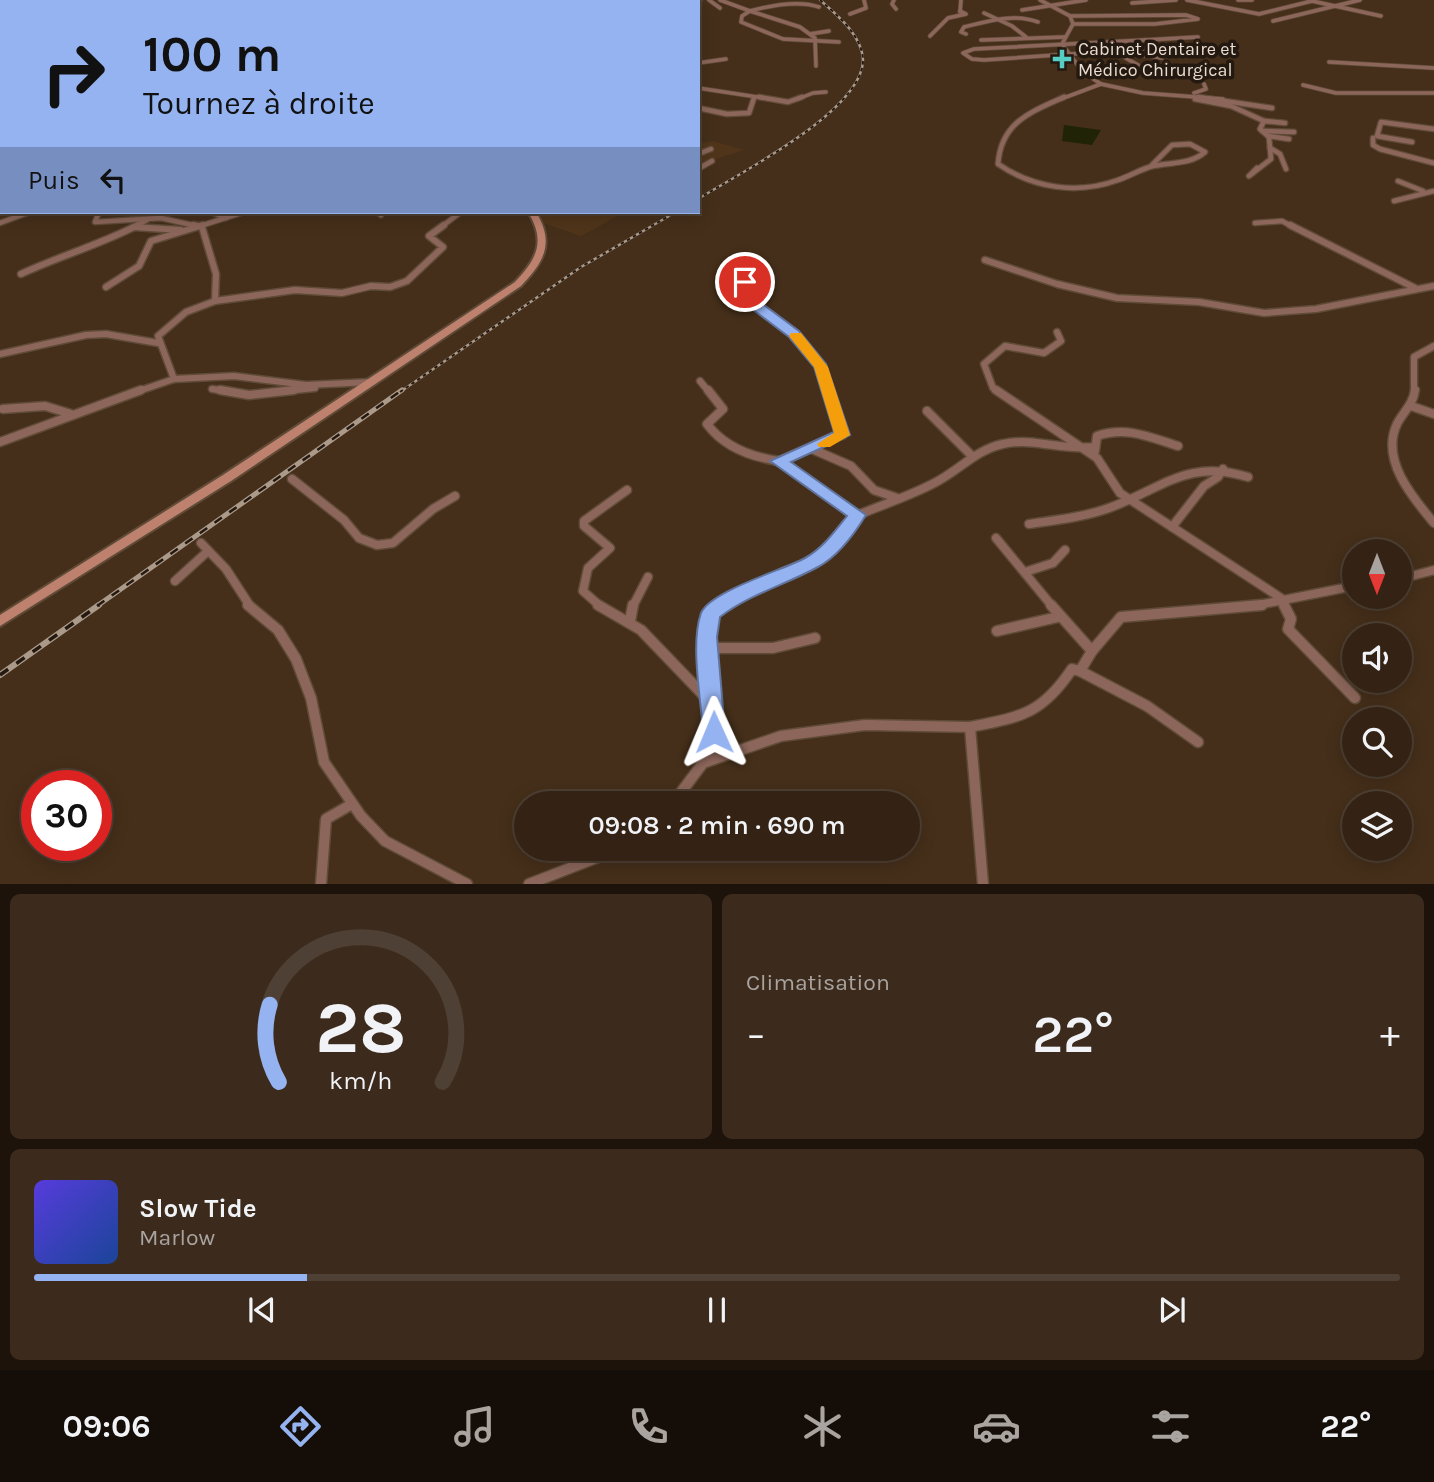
<!DOCTYPE html>
<html lang="fr">
<head>
<meta charset="utf-8">
<style>
	body { margin:0; font-family:Karla,sans-serif; background:#3c2b1d; color:#f1f3f6; height:100vh; display:flex; flex-direction:column; font-size:26px; white-space:nowrap }
	* { box-sizing:border-box; margin:0 }
	p { font-size:23px; color:#a9a4a0 }
	.icon { flex:none; width:38px; height:38px; fill:none; stroke:currentColor; stroke-width:2; stroke-linecap:round; stroke-linejoin:round }
	.map { position:relative; height:884px; overflow:hidden }
	.sheet { display:flex; flex-direction:column; gap:10px; padding:10px; background:#1d130b; flex:1 }
	.sheet>* { flex:none }
	.guide { position:absolute; left:0px; top:0px; width:700px; height:214px; box-shadow:0 4px 18px #0003,0 0 0 2px #4e4034; background:#95b2f1; color:#111; overflow:hidden }
	.needle { width:46px; rotate:180deg }
	.buttons { position:absolute; left:1342px; top:539px; display:grid; gap:14px }
	.buttons a { display:grid; place-items:center; width:70px; height:70px; border-radius:50%; background:#342314; box-shadow:0 4px 18px #0003,0 0 0 2px #4e4034; font-size:35px }
	.speed { position:absolute; left:21px; top:770px; display:flex; gap:14px; font-size:35px; font-weight:700; text-align:center }
	.speed>* { display:grid; place-content:center; width:91px; height:91px; border-radius:50%; background:#342314; box-shadow:0 4px 18px #0003,0 0 0 2px #4e4034; line-height:1 }
	.speed .limit { border:10px solid #d22; background:#fff; color:#111 }
	.pin { position:absolute; display:grid; place-items:center; width:60px; height:60px; color:#fff; margin:-30px; border:4px solid #fff; border-radius:50%; box-shadow:0 2px 7px #0007 }
	.me { position:absolute; width:77px; margin:-38px; rotate:359deg; stroke-linejoin:round; filter:drop-shadow(0 0 5px #0008) }
	.turn { display:flex; align-items:center; gap:24px; height:147px; padding:0 28px; font-size:32px }
	.turn .icon { width:91px; height:91px; stroke-width:2.5 }
	.turn b { display:block; font-size:49px; line-height:60px }
	.then { display:flex; align-items:center; height:66px; padding:0 28px; background:#0003; gap:14px; font-size:26px }
	.big { font-size:52px; font-weight:600; line-height:1.1 }
	.sheet .card { flex:1; display:flex; flex-direction:column; justify-content:center; gap:10px; min-width:0; padding:0 24px; border-radius:10px; background:#3c2b1d }
	.sheet .dial { align-items:center; gap:0 }
	.dial svg { height:182px; overflow:visible; fill:none; stroke:#4e4034; stroke-width:7; stroke-linecap:round; text-anchor:middle }
	.dial text { fill:#f1f3f6; stroke:none }
	.song { display:flex; align-items:center; gap:21px }
	.cover { width:84px; height:84px; border-radius:10px; background:linear-gradient(135deg,hsl(250 70% 55%),hsl(220 70% 35%)) }
	.played { height:7px; border-radius:4px; background:linear-gradient(90deg,#95b2f1 20%,#4e4034 20%) }
	.keys { display:flex; justify-content:space-around; direction:ltr }
	.heat { display:flex; justify-content:space-between; align-items:center; font-size:38px; direction:ltr }
	.sheet .tiles { flex:1; display:grid; gap:10px; grid-template-columns:1fr 1fr }
	.card:last-child { grid-column:span 2 }
	.trip { position:absolute; left:514px; top:791px; width:406px; height:70px; border-radius:35px; background:#342314; box-shadow:0 4px 18px #0003,0 0 0 2px #4e4034; font-weight:600; line-height:70px; text-align:center }
	.tabs { display:flex; height:112px; justify-content:space-around; align-items:center; background:#150e08; color:#a9a4a0 }
	.tabs .icon { width:49px; height:49px }
	.tabs .on { color:#95b2f1 }
	.tabs b { font-size:32px; color:#f1f3f6 }
	.map>svg:first-child { display:block }
</style>
</head>
<body>
<div class="map">
<svg width="1434" height="884" viewBox="0 0 1434 884">
	<rect width="100%" height="100%" fill="#452f1a"/>
	<g fill="#50351a">
		<path d="M713,141l31,9 -23,7 -23,13v-26z"/>
		<path d="M532,212h93l-44,24 -41,-14z"/>
	</g>
	<path fill="#212306" d="M1064,125l37,5 -9,15 -30,-4z"/>
	<g fill="none" stroke-linecap="round" stroke-linejoin="round">
		<defs>
			<g id="street-far4">
				<path d="M709,0l11,8"/>
				<path d="M720,0l30,11 -8,5 -1,6 42,17 56,3"/>
				<path d="M894,0l-2,4 4,5"/>
				<path d="M1040,0l30,16 3,8 -11,20 21,28 18,12 -40,15"/>
				<path d="M1187,0l72,14 53,-13 -3,-1"/>
				<path d="M1238,0h14"/>
				<path d="M1360,0l-25,6 46,10"/>
				<path d="M494,1l4,-1"/>
				<path d="M82,2l5,-2"/>
				<path d="M579,2l2,-2"/>
				<path d="M667,2l2,-2"/>
				<path d="M1132,3l44,-3"/>
				<path d="M1022,10l64,-10"/>
				<path d="M960,12l1,-12"/>
				<path d="M984,13l28,13 14,11"/>
				<path d="M850,14l16,-6 -2,-8"/>
				<path d="M1070,16l116,-1 12,4 -43,5h-82"/>
				<path d="M1273,21l62,-15 -23,-5"/>
				<path d="M810,34l19,-3"/>
				<path d="M966,34l-5,-2 3,-5c25,-6 49,-14 74,-5"/>
				<path d="M930,36l18,-18 18,-4 -6,-3"/>
				<path d="M981,40l84,-3"/>
				<path d="M1145,40l14,8 -175,12 -12,-1 -9,-6 11,-4z"/>
				<path d="M1145,40l53,-3"/>
				<path d="M1158,49l19,4"/>
				<path d="M1117,53l21,12"/>
				<path d="M1140,55l22,3"/>
				<path d="M1329,62l105,6"/>
				<path d="M698,63l28,-4"/>
				<path d="M816,66l-1,-28 -15,-11 -50,-16c22,-6 49,-11 69,-4"/>
				<path d="M1101,84l42,9 80,6"/>
				<path d="M1303,85l33,8h98"/>
				<path d="M698,88l72,11"/>
				<path d="M1194,93l12,-4 -2,-5"/>
				<path d="M798,99l15,-6 13,-1"/>
			</g>
			<g id="street-far3">
				<path d="M759,97l29,5 14,-5"/>
				<path d="M1064,97c-33,15 -63,25 -66,67 35,24 79,31 120,16 12,-4 23,-11 35,-14 18,-4 37,-1 52,-14l-15,-8 -18,1 -21,21"/>
				<path d="M1198,97l74,11"/>
				<path d="M1195,99l36,7 33,15 21,2"/>
				<path d="M698,108l29,6 22,-1 5,-15"/>
				<path d="M1262,131l32,1"/>
				<path d="M1268,136l21,3"/>
				<path d="M1373,138v7l7,4 54,14"/>
				<path d="M1412,142l-35,-6 4,-14 53,7"/>
				<path d="M1270,148l10,6 6,15"/>
				<path d="M698,154l13,-5"/>
				<path d="M1257,168l-8,8 22,-17 -2,-22 -9,-8 4,-8"/>
				<path d="M698,169l14,-8"/>
				<path d="M1398,181l25,10"/>
				<path d="M1394,201l40,-10"/>
				<path d="M99,212l-4,10 66,-4 40,9"/>
				<path d="M211,212l15,6"/>
				<path d="M377,212l4,3"/>
				<path d="M0,223l30,-11"/>
				<path d="M1255,223l27,-2 11,6"/>
				<path d="M134,227l13,-7"/>
				<path d="M197,227l47,-15"/>
				<path d="M441,227l20,-15"/>
			</g>
			<g id="street-far2">
				<path d="M193,225l9,2 14,47 -1,27 80,-11 47,3 29,-7 19,1 17,-6 36,-34 -14,-11 15,-11"/>
				<path d="M1290,225l125,63"/>
				<path d="M134,227l47,3"/>
				<path d="M985,260l72,24 60,14 82,4 65,11 52,-4 118,-23"/>
				<path d="M752,268l3,2 -10,12 6,9 -2,10c36,26 68,47 82,91"/>
				<path d="M21,274c39,-18 78,-29 117,-49"/>
				<path d="M106,287l33,-21 12,-25 52,-16"/>
				<path d="M0,354l86,-19 20,-1 52,9"/>
				<path d="M174,379l-16,-43 28,-24 29,-11"/>
				<path d="M700,381l9,11"/>
				<path d="M212,389l19,3"/>
				<path d="M136,392l38,-13 60,-3 72,9 65,-3"/>
				<path d="M277,392l38,-4"/>
				<path d="M998,392l-5,-4 -9,-24 21,-18 39,7 17,-12 -4,-9"/>
				<path d="M1414,392v-35l20,-11"/>
			</g>
			<g id="street-far1">
				<path d="M220,390l29,5 45,-5"/>
				<path d="M708,390l15,19 -16,15c17,23 44,33 72,37"/>
				<path d="M830,390l12,45 -63,26 79,54c26,-11 55,-20 80,-34 22,-12 40,-32 65,-37 31,-7 60,7 91,3"/>
				<path d="M996,390l101,68 23,35 161,105 4,8"/>
				<path d="M1415,390c-2,15 -12,22 -18,34 -17,36 16,74 37,99"/>
				<path d="M1411,406l23,8"/>
				<path d="M3,409l42,-3 26,8"/>
				<path d="M927,411l46,46"/>
				<path d="M0,442l141,-52"/>
				<path d="M812,449l39,17 23,24 23,8"/>
				<path d="M1095,451l2,-15c30,-10 52,1 81,10"/>
				<path d="M292,479l52,41 15,18 18,7 16,-2 40,-34 22,-13"/>
				<path d="M1029,524c27,-4 55,-7 80,-16 53,-19 79,-50 139,-31"/>
				<path d="M1172,527l32,-41 14,-9 5,-8"/>
				<path d="M996,538l56,68"/>
				<path d="M201,543l25,26 24,37"/>
				<path d="M1028,571l25,-8 12,-13"/>
				<path d="M1400,579l34,-9"/>
				<path d="M175,581l32,-29"/>
				<path d="M600,606l-17,-15 5,-23 22,-20 -26,-22v-5l43,-31"/>
				<path d="M633,606l15,-29"/>
				<path d="M718,606c21,-15 46,-20 70,-31 29,-14 50,-35 70,-60"/>
				<path d="M1253,606l101,-20"/>
			</g>
			<g id="street">
				<path d="M248,605l30,25 18,29 15,39 13,64 37,54 24,25 82,43"/>
				<path d="M598,605l43,25 73,76"/>
				<path d="M1051,605l41,46"/>
				<path d="M1284,605l7,14 -3,10 67,69"/>
				<path d="M630,621l3,-16"/>
				<path d="M997,631l61,-14"/>
				<path d="M708,648h65l42,-10"/>
				<path d="M1080,671l67,35 51,36"/>
				<path d="M714,758v-52l-7,-69 4,-23 10,-9"/>
				<path d="M673,803l30,-40 78,-27 84,-11 105,2"/>
				<path d="M321,884l5,-65 26,-15"/>
				<path d="M529,884l90,-35"/>
				<path d="M983,884l-13,-157c51,-10 72,-13 102,-58l8,2 12,-20 29,-34 141,-12"/>
			</g>
			<g id="secondary">
				<path d="M696,0h5l-3,3 -3,-1z"/>
				<path d="M528,212h8c19,31 8,50 -15,74l-290,195 -231,145v-11l223,-140 292,-193c22,-23 31,-41 13,-70z"/>
			</g>
		</defs>
		<use href="#street-far4" stroke="#5f4b37" stroke-width="5"/>
		<use href="#street-far3" stroke="#5f4b37" stroke-width="7"/>
		<use href="#street-far2" stroke="#5f4b37" stroke-width="9"/>
		<use href="#street-far1" stroke="#5f4b37" stroke-width="11"/>
		<use href="#street" stroke="#5f4b37" stroke-width="13"/>
		<use href="#secondary" stroke="#5f4b37" stroke-width="4"/>
		<use href="#street-far4" stroke="#8c665a" stroke-width="3.5"/>
		<use href="#street-far3" stroke="#8c665a" stroke-width="4.5"/>
		<use href="#street-far2" stroke="#8c665a" stroke-width="6"/>
		<use href="#street-far1" stroke="#8c665a" stroke-width="8"/>
		<use href="#street" stroke="#8c665a" stroke-width="10"/>
		<use href="#secondary" fill="#bd816e" fill-rule="evenodd"/>
		<defs>
			<g id="rail-far2">
				<path d="M698,199c40,-25 165,-88 165,-139 -1,-25 -26,-45 -43,-60"/>
				<path d="M400,392l181,-125 95,-55"/>
			</g>
			<path id="rail-far1" d="M97,606l305,-216"/>
			<path id="rail" d="M0,675l99,-70"/>
		</defs>
		<use href="#rail-far2" stroke="#ab9a8a" stroke-width="2.5"/>
		<use href="#rail-far1" stroke="#ab9a8a" stroke-width="5"/>
		<use href="#rail" stroke="#ab9a8a" stroke-width="6"/>
		<use href="#rail-far2" stroke="#241910" stroke-width="2" stroke-dasharray="3.5" stroke-linecap="butt"/>
		<use href="#rail-far1" stroke="#241910" stroke-width="2.5" stroke-dasharray="9" stroke-linecap="butt"/>
		<use href="#rail" stroke="#241910" stroke-width="3.5" stroke-dasharray="10" stroke-linecap="butt"/>
	</g>
	<path fill="#95b2f1" stroke="#61749d" stroke-width="2" d="M740,280h9l8,11 -1,8 43,32 27,33 24,71 -59,27 75,53c-11,18 -29,42 -48,52 -33,18 -68,27 -98,50l-3,20 8,95 -3,6 -8,3 -8,-3 -3,-6c-2,-33 -13,-88 -2,-119 9,-22 82,-43 104,-55 18,-10 30,-27 42,-42l-77,-55 64,-29 -20,-65 -25,-30 -45,-34z"/>
	<path fill="#f59e0b" d="M791,333h10l27,34 22,68 -20,12h-11l-2,-3 17,-11 -20,-66 -25,-31z"/>
	<path fill="#56cec4" stroke="#241910" stroke-width="2.5" d="M1058.5 48.5h7v7h7v7h-7v7h-7v-7h-7v-7h7z"/>
	<g text-anchor="middle" stroke-width="7" stroke-linejoin="round" paint-order="stroke">
		<g font-size="18" fill="#eadcd0" stroke="#241910" text-anchor="start">
			<text x="1078" y="55">Cabinet Dentaire et<tspan x="1078" dy="21">Médico Chirurgical</tspan></text>
		</g>
	</g>
</svg>
<div class="buttons">
<a><svg class="needle" viewBox="-14 -14 28 28"><path d="M0-13l5 13h-10z" fill="#e53935"/><path d="M0 13l5-13h-10z" fill="#a9a4a0"/></svg></a>
<a><svg class="icon" aria-label="sound" viewBox="0 0 24 24"><path d="M4 9h4l5-4v14l-5-4H4zM17 9q2 3 0 6"/></svg></a>
<a><svg class="icon" aria-label="search" viewBox="0 0 24 24"><circle cx="10" cy="10" r="6"/><path d="M15 15l6 6"/></svg></a>
<a><svg class="icon" aria-label="layers" viewBox="0 0 24 24"><path d="M12 4l9 5-9 5-9-5zM3 14l9 5 9-5"/></svg></a>
</div>
<div class="speed"><div class="limit">30</div></div>
<div class="pin" style="left:745px;top:282px;background:#d93025"><svg class="icon" aria-label="arrive" viewBox="0 0 24 24"><path d="M6 21V4h12l-3 4 3 4H6"/></svg></div>
<svg class="me" style="left:714px;top:732px" viewBox="-20 -20 40 40"><path d="M0-17L14 15 0 8-14 15z" fill="#95b2f1" stroke="#fff" stroke-width="4"/></svg>
<div class="trip">09:08 · 2 min · 690 m</div>
<div class="guide">
<div class="turn"><svg class="icon" aria-label="right" viewBox="0 0 24 24"><path d="M7 20v-9h11M14 6l5 5-5 5"/></svg><div><b>100 m</b>Tournez à droite</div></div>
<div class="then">Puis<svg class="icon" aria-label="left" viewBox="0 0 24 24"><path d="M17 20v-9H6M10 6l-5 5 5 5"/></svg></div>
</div>
</div>
<section class="sheet">
<div class="tiles">
<div class="card dial"><svg viewBox="0 0 100 80">
<path d="M14 69A42 42 0 1 1 86 69"/>
<path d="M14 69A42 42 0 0 1 10 35" stroke="#95b2f1"/>
<text x="50" y="56" font-size="32" font-weight="700">28</text>
<text x="50" y="72" font-size="11">km/h</text>
</svg></div>
<div class="card"><p>Climatisation</p>
<div class="heat"><a>−</a><b class="big">22°</b><a>+</a></div>
</div>
<div class="card">
<div class="song"><i class="cover"></i><div><b>Slow Tide</b><p>Marlow</p></div></div>
<div class="played"></div>
<div class="keys"><svg class="icon" aria-label="previous" viewBox="0 0 24 24"><path d="M18 5L8 12l10 7zM5 5v14"/></svg><svg class="icon" aria-label="pause" viewBox="0 0 24 24"><path d="M8 5v14M16 5v14"/></svg><svg class="icon" aria-label="next" viewBox="0 0 24 24"><path d="M6 5l10 7-10 7zM19 5v14"/></svg></div>
</div>
</div>
</section>
<nav class="tabs">
<b>09:06</b>
<svg class="icon on" aria-label="directions" viewBox="0 0 24 24"><path d="M12 3l9 9-9 9-9-9zM9 14v-3h6M13 9l2 2-2 2"/></svg>
<svg class="icon" aria-label="music" viewBox="0 0 24 24"><path d="M9 18V5l10-2v13"/><circle cx="6" cy="18" r="3"/><circle cx="16" cy="16" r="3"/></svg>
<svg class="icon" aria-label="phone" viewBox="0 0 24 24"><path d="M5 4h4l2 5-3 2q2 4 5 5l2-3 5 2v4C11 20 4 13 5 4z"/></svg>
<svg class="icon" aria-label="climate" viewBox="0 0 24 24"><path d="M12 3v18M4 7l16 10M4 17L20 7"/></svg>
<svg class="icon" aria-label="car" viewBox="0 0 24 24"><path d="M5 17H2v-5l4-1 3-4h7l3 4 3 1v5h-3M9 17h6M6 11h13"/><circle cx="7" cy="17" r="2"/><circle cx="17" cy="17" r="2"/></svg>
<svg class="icon" aria-label="filters" viewBox="0 0 24 24"><path d="M4 7h16M4 17h16"/><circle cx="9" cy="7" r="2"/><circle cx="15" cy="17" r="2"/></svg>
<b>22°</b>
</nav>
</body>
</html>
